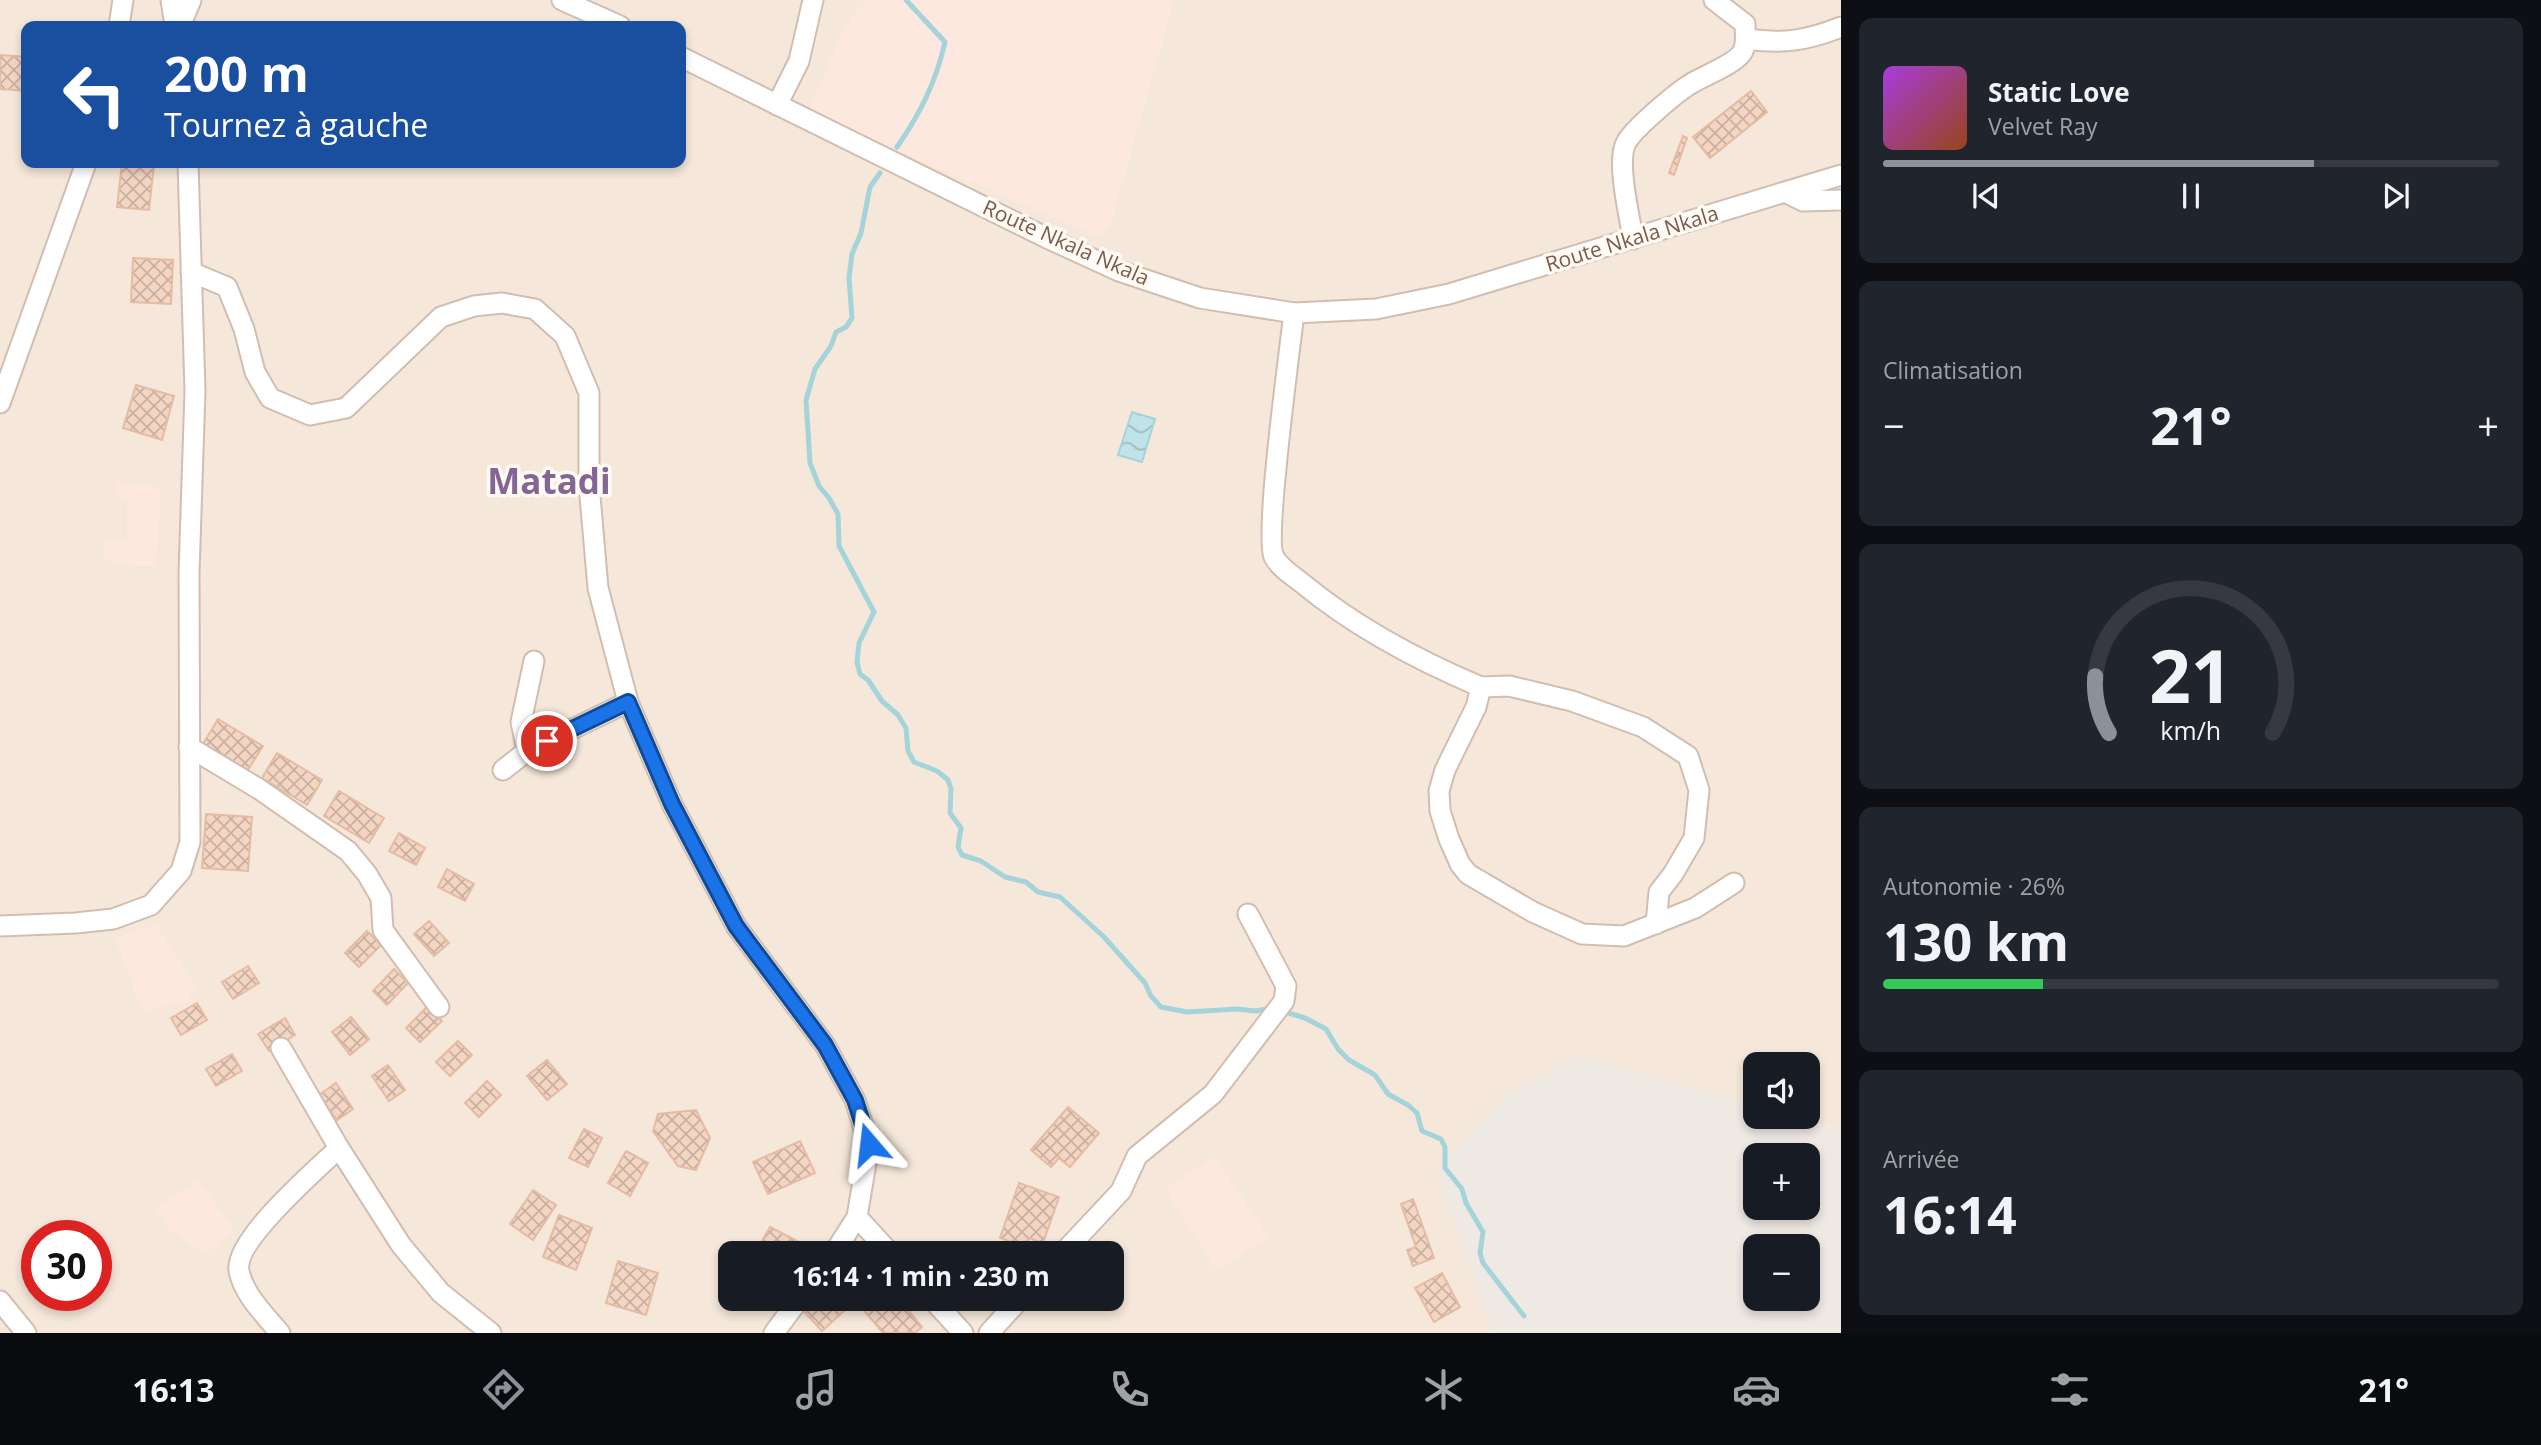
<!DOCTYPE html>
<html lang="fr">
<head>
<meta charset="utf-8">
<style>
	body { margin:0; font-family:"Open Sans",sans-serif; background:#20242c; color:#f1f3f6; height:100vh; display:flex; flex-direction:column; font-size:26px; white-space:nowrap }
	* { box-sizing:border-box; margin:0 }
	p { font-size:23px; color:#9ea1a6 }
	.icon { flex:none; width:38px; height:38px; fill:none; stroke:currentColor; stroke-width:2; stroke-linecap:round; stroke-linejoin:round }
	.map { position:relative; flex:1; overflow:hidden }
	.panel { display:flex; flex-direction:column; gap:18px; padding:18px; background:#0d0f14; width:700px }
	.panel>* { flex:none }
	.guide { position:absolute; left:21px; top:21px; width:665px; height:147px; border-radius:14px; box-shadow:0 4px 10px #0003; background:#1a4fa0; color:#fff; overflow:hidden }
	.buttons { position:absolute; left:1743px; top:1052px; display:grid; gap:14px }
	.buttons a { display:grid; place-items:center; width:77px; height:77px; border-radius:14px; background:#171b24; box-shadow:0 4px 10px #0003; font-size:35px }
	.speed { position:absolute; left:21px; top:1220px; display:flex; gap:14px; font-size:35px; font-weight:700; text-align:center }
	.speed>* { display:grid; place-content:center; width:91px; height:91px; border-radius:50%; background:#171b24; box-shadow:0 4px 10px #0003; line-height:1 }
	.speed .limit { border:10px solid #d22; background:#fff; color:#111 }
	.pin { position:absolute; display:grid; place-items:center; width:60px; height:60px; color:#fff; margin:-30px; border:4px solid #fff; border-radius:50%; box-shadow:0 2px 7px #0007 }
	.me { position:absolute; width:77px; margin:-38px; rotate:343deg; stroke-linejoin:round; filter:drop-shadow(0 0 5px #0008) }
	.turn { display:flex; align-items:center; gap:24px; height:147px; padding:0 28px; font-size:32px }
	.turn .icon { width:91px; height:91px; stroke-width:2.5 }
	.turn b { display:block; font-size:49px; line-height:60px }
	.big { font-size:52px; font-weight:700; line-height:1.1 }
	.panel .widget { flex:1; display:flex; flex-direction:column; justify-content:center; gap:10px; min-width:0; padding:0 24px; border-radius:14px; background:#20242c }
	.panel .dial { align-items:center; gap:0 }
	.dial svg { height:182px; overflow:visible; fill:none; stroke:#363941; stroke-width:7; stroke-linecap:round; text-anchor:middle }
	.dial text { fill:#f1f3f6; stroke:none }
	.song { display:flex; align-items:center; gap:21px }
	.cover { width:84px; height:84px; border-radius:10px; background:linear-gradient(135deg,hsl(280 70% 55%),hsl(20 70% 35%)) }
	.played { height:7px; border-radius:4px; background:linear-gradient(90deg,#8c9099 70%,#363941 70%) }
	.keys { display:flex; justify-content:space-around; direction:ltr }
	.heat { display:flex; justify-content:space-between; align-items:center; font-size:38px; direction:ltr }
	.charge { height:10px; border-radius:5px; background:linear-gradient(90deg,#34c759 26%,#363941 0) }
	.trip { position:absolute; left:718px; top:1241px; width:406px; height:70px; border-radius:14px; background:#171b24; box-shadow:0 4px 10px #0003; font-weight:700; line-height:70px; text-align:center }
	.tab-bar { display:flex; height:112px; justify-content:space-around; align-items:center; background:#090b0e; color:#9ea1a6 }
	.tab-bar .icon { width:49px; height:49px }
	.tab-bar .selected { color:#8c9099 }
	.tab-bar b { font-size:32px; color:#f1f3f6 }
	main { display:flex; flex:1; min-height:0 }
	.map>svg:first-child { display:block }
</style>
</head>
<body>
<main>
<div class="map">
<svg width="1841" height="1333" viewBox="0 0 1841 1333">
	<defs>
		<pattern id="water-waves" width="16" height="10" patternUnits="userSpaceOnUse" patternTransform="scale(1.75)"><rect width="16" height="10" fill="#bfe3e8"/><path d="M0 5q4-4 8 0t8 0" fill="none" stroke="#a0bbbe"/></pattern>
		<pattern id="building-cross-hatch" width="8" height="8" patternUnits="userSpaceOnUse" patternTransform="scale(1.75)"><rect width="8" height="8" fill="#f3d5c3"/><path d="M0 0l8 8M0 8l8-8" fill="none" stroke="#cab0a1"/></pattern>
	</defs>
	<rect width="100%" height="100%" fill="#fdf6ec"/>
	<path fill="#f5e8da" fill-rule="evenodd" d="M0,0h1841v1130l-49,-13 16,-1v-52h-53v42l-178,-50 -83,276 -3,1h-1491zM26,26h655v137h-655zM37,1236h59v59h-59zM730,1253h381v45h-381z"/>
	<g fill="#fde8e0">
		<path d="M867,0h307l-64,227 -13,9 -289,-124 38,-88z"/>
		<path d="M116,482l45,6 -5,78h-24l-29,-7 1,-19 23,1v-43l-12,-1z"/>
		<path d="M156,925l42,64 -13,13 -43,9 -26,-71 13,-8z"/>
		<path d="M1215,1157l53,79 -51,35 -52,-82z"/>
		<path d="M198,1181l36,47 -29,27 -36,-26 -13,-22z"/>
	</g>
	<path fill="#efe9e4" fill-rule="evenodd" d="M1577,1056l178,50v10l37,1 49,13v203h-350l3,-1 -58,-162 69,-74zM1755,1155h53v53h-53zM1755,1246h53v52h-53z"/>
	<path fill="url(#water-waves)" stroke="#a5d3da" stroke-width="2" d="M1132,412l23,7 -13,43 -24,-7z"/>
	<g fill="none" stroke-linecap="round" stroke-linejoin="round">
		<g stroke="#a5d3da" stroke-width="5">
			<path d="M897,147c23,-33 39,-65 48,-105l-39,-42"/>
			<path d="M880,173l-10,14 -9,46 -9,21 -3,24 3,40 -6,9 -10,5 -5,14 -16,23 -9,31 4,63 9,23 10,12 9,16 1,32 35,66 -15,31 -2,19 3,12 8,6 14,21 16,14 8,13 2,23 6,11 23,9 11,9 3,9 -1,24 11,15 -3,19 4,8 19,6 24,16 21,5 12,10 22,5 44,40 41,46 6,13 10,11 26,5 50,-3 19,2 16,-3"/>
			<path d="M1282,1011l23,7 21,11 12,20 11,11 26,15 13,19 20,11 9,8 5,18 19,8 4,8v21l17,21 4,14 17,29 -3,21 3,10 41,53"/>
		</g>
	</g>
	<g fill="url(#building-cross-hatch)" stroke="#e6bba3" stroke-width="2">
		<path d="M0,55l26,2v34l-26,-2z"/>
		<path d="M1751,91l16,21 -57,46 -17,-21z"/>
		<path d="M1683,136l4,2 -13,37 -5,-2z"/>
		<path d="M122,163l32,2 -5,45 -32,-3z"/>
		<path d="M133,258l40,2 -2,44 -40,-2z"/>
		<path d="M136,385l38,11 -12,44 -39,-12z"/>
		<path d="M218,719l45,27 -15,24 -45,-26z"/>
		<path d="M277,753l45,27 -15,25 -45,-27z"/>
		<path d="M339,791l45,27 -15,25 -45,-27z"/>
		<path d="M206,814l46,3 -4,54 -46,-3z"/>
		<path d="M399,833l26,15 -9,17 -27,-14z"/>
		<path d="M447,869l27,15 -9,17 -27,-14z"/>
		<path d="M429,921l20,22 -15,13 -20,-22z"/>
		<path d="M367,931l14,14 -22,22 -14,-14z"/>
		<path d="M248,966l11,17 -26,16 -11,-17z"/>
		<path d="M394,969l14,14 -21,22 -14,-14z"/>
		<path d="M197,1003l10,17 -26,15 -10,-17z"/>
		<path d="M427,1007l15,14 -22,21 -14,-14z"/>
		<path d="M351,1017l18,22 -19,16 -18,-23z"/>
		<path d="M285,1018l10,17 -26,16 -11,-17z"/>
		<path d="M458,1041l14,14 -22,21 -14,-14z"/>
		<path d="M232,1054l10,17 -26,15 -10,-17z"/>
		<path d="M547,1060l20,24 -20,16 -20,-24z"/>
		<path d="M388,1065l17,25 -16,11 -17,-25z"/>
		<path d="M487,1081l14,14 -22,22 -14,-14z"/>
		<path d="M336,1083l17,26 -16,11 -18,-25z"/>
		<path d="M1068,1107l31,26 -29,34 -11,-9 -8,9 -20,-17z"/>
		<path d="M696,1110l14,28 -14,32 -18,-4 -25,-35 5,-17z"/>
		<path d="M584,1129l18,9 -14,29 -19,-9z"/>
		<path d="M800,1141l15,32 -47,21 -15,-32z"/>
		<path d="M626,1151l22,12 -18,33 -22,-13z"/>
		<path d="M1019,1183l40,14 -16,46 -14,-5 -3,9 -26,-9z"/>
		<path d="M533,1190l23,15 -23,35 -23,-16z"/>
		<path d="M1413,1199l21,59 -21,8 -6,-16 9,-3 -15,-43z"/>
		<path d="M559,1215l33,13 -16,42 -33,-13z"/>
		<path d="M770,1227l29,15 -6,11h-38z"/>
		<path d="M618,1261l40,12 -12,42 -40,-12z"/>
		<path d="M1442,1273l18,34 -26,15 -19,-34z"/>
		<path d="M803,1298h55l-36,33 -25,-27z"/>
		<path d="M872,1298h26l24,29 -7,6h-32l-22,-26z"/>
	</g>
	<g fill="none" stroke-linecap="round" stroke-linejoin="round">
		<defs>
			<g id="street">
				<path d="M171,0l4,26"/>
				<path d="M562,0l58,26"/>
				<path d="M119,26l4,-26"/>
				<path d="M180,26l11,-26"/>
				<path d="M1746,39c37,5 60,2 95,-12"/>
				<path d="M681,57l366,181 72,33 81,27 94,15 82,-4 73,-15 392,-119"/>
				<path d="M777,105l22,-44 14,-61"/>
				<path d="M1785,192l18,9 38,-1"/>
				<path d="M1633,239c-3,-22 -17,-77 -7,-96 6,-13 50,-50 63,-58 13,-9 48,-21 54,-34 4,-8 2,-19 2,-27l-31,-24"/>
				<path d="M191,272l36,15 17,42 11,43 15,26 40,17 36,-7 95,-91 33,-11 28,-3 33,6 30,27 24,57v92l9,103 30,114 44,102 64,122 89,119 30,55 14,45 -12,72 -23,36"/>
				<path d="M1294,313c-4,35 -30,225 -20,244 6,11 19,19 28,26 53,44 115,77 179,104l-5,20 -31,63 -6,21 1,20 9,28 11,25 8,10 65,38 49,22 42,2 71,-28 39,-25"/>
				<path d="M0,403l86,-240"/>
				<path d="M1481,687l28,-1 63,15 71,26 45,29 11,34 -5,48 -21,36 -14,18 -3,32"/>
				<path d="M189,747l70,42 89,62 19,23 14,24 2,32 56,77"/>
				<path d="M527,751l-6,-29 13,-61"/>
				<path d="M503,770l24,-19 101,-49"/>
				<path d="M0,926l76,-3 37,-4 38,-14 30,-34 9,-29 -1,-269 6,-182 -7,-228"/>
				<path d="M281,1048l58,100 62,97 40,48 50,40"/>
				<path d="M857,1217l33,36"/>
				<path d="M1063,1253l58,-62 16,-35 76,-62 71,-93 2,-15 -38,-72"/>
				<path d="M931,1298l32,35"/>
				<path d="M0,1301l26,32"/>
				<path d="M280,1333c-16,-19 -36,-38 -41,-62 -6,-30 78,-102 100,-123"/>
				<path d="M774,1333l26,-35"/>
				<path d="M989,1333l32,-35"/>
			</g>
		</defs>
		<use href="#street" stroke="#d1beb0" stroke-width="23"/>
		<use href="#street" stroke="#fff" stroke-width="19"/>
	</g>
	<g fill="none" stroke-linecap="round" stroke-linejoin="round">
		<defs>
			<path id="route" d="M547,741l81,-39 44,102 64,122 89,119 30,55 14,44"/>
		</defs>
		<use href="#route" stroke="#114b97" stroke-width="18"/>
		<use href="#route" stroke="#1a73e8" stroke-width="12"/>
	</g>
	<g text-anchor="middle" stroke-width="7" stroke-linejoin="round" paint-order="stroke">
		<g font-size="21" fill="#7a5c4d" stroke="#fffaf3">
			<text transform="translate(1632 239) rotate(-17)" y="7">Route Nkala Nkala</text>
			<text transform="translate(1066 243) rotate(24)" y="7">Route Nkala Nkala</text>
		</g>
		<g font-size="35" font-weight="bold" fill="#846695" stroke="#fffaf3">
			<text x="549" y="494">Matadi</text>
		</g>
	</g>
</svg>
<div class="buttons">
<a><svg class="icon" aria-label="sound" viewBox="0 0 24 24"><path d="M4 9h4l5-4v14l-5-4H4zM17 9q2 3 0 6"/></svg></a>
<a>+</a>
<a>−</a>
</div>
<div class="speed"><div class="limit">30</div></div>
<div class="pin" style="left:547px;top:741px;background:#d93025"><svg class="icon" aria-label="arrive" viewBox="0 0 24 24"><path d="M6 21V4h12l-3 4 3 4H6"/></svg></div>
<svg class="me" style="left:869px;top:1144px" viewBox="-20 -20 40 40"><path d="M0-17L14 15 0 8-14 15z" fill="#1a73e8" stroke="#fff" stroke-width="4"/></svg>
<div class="trip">16:14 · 1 min · 230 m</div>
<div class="guide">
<div class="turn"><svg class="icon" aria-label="left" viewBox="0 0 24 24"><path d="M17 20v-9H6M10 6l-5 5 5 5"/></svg><div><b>200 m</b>Tournez à gauche</div></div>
</div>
</div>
<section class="panel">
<div class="widget">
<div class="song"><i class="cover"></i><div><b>Static Love</b><p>Velvet Ray</p></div></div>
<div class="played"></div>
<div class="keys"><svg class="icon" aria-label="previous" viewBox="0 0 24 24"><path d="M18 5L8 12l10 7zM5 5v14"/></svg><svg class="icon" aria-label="pause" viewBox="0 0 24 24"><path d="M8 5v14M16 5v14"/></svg><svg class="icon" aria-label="next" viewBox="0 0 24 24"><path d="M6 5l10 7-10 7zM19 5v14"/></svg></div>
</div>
<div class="widget"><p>Climatisation</p>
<div class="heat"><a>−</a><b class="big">21°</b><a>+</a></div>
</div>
<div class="widget dial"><svg viewBox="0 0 100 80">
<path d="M14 69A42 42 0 1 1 86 69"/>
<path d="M14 69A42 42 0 0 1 8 44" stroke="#8c9099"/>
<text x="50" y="56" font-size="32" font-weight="700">21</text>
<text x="50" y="72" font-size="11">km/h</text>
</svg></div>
<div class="widget"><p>Autonomie · 26%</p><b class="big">130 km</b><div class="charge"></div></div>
<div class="widget"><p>Arrivée</p><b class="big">16:14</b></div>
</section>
</main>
<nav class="tab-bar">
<b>16:13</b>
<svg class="icon selected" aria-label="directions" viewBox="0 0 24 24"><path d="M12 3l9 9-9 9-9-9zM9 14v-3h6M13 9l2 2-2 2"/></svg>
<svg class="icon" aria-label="music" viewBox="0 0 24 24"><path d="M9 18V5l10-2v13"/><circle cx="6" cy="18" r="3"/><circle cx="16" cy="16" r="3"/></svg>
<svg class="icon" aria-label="phone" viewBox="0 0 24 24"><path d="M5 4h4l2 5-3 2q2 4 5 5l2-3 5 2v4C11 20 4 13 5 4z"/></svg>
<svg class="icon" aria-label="climate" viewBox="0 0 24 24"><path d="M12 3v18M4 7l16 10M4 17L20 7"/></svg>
<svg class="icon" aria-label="car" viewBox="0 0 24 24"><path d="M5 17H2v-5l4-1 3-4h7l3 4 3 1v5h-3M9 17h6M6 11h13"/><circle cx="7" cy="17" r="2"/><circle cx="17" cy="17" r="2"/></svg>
<svg class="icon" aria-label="filters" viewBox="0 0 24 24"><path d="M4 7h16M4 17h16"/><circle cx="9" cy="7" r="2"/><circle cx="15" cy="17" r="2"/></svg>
<b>21°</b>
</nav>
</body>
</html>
